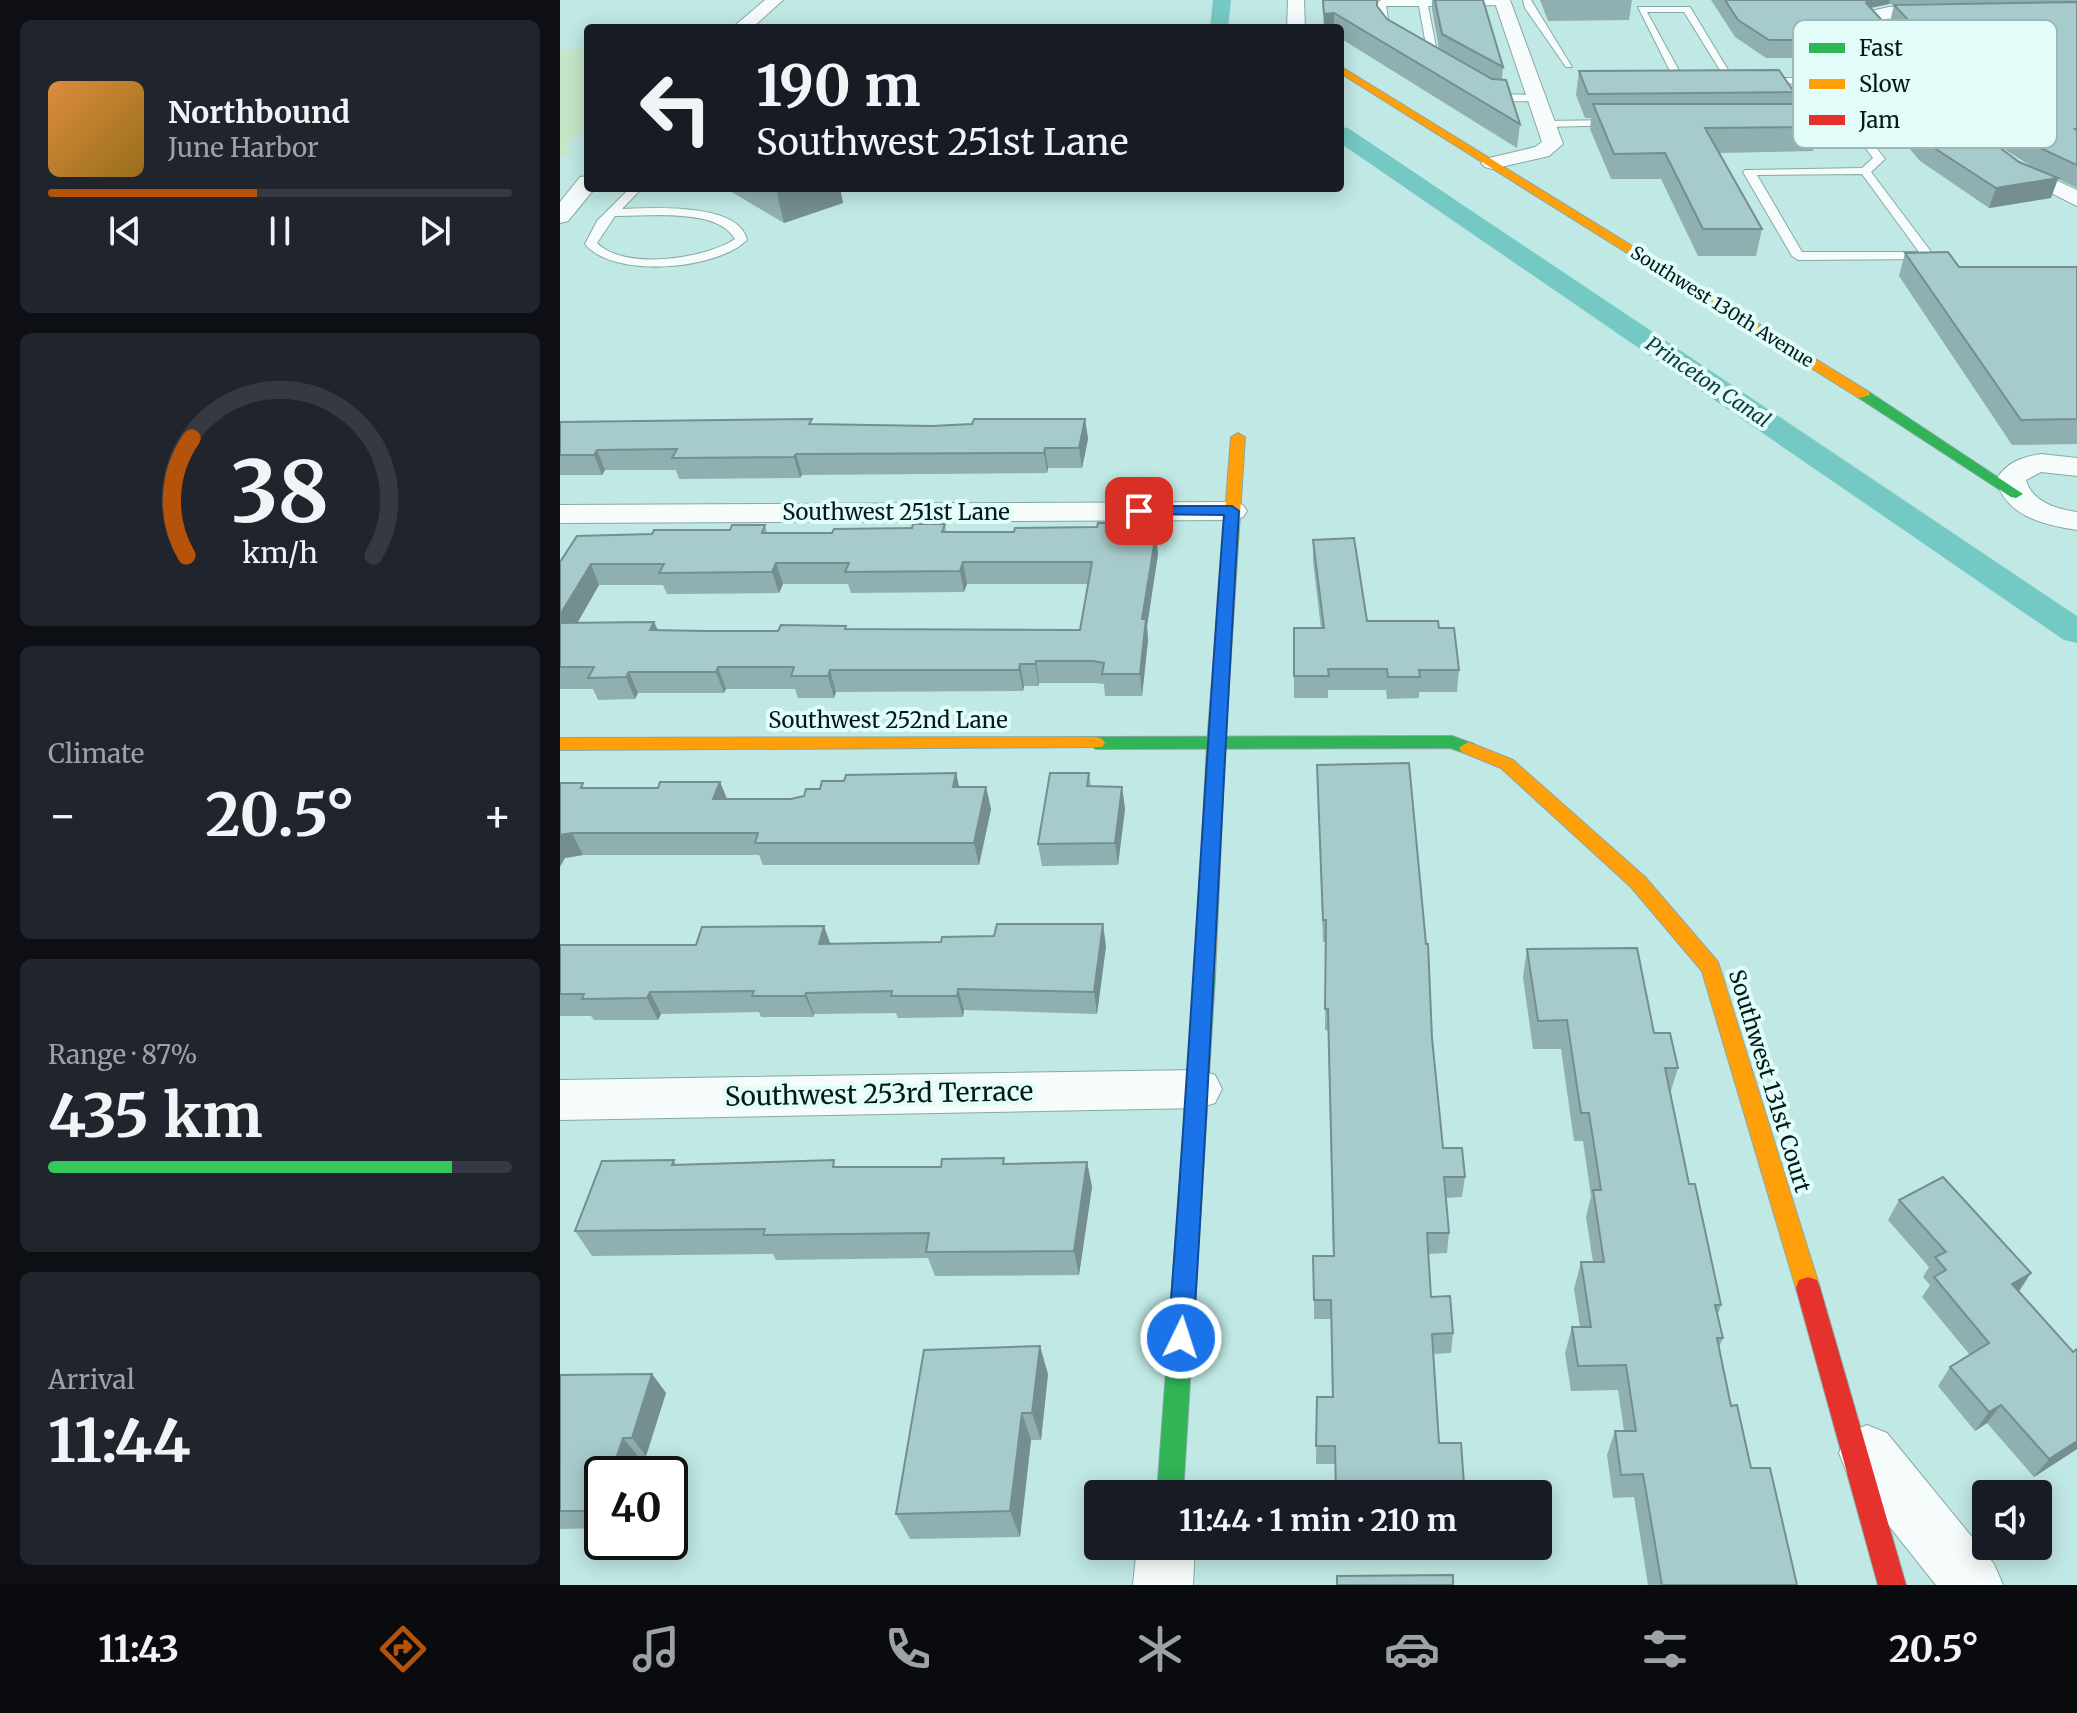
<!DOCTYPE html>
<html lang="en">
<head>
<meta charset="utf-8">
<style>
	body { margin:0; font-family:Merriweather,serif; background:#20242c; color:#f1f3f6; height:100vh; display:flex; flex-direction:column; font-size:30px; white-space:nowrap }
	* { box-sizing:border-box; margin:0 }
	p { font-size:26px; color:#9ea1a6 }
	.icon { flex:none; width:44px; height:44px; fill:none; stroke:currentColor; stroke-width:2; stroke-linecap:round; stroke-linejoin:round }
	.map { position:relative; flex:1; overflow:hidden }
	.sheet { display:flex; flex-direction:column; gap:20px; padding:20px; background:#0d0f14; width:560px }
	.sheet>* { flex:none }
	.guide { position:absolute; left:24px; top:24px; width:760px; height:168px; border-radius:8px; box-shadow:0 4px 20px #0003; background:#171b24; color:#f1f3f6; overflow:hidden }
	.buttons { position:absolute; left:1412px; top:1480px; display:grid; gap:16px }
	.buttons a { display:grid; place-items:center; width:80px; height:80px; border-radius:8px; background:#171b24; box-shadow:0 4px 20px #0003; font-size:40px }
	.speed { position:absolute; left:24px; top:1456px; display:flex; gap:16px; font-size:40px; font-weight:700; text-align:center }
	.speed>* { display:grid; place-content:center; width:104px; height:104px; border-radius:50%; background:#171b24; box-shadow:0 4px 20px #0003; line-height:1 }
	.speed .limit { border:4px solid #111; border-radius:12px; background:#fff; color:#111 }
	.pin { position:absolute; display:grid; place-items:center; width:68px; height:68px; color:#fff; margin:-34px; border-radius:16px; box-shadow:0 4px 12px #0006 }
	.me { position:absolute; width:88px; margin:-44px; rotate:4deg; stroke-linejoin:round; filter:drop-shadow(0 0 6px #0008) }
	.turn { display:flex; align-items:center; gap:28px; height:168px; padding:0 40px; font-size:36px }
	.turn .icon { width:104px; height:104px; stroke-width:2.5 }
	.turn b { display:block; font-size:56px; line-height:68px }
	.big { font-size:60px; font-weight:700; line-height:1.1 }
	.sheet .widget { flex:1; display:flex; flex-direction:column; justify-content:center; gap:12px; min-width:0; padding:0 28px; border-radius:12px; background:#20242c }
	.sheet .dial { align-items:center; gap:0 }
	.dial svg { height:208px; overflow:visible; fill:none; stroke:#363941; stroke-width:7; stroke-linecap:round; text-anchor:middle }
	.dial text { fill:#f1f3f6; stroke:none }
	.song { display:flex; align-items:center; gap:24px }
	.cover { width:96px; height:96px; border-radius:12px; background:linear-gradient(135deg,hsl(30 70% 55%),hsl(40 70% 35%)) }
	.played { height:8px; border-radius:4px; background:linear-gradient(90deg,#b45309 45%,#363941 45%) }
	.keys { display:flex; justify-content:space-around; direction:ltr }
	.heat { display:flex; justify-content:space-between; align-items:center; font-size:44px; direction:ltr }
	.charge { height:12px; border-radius:6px; background:linear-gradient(90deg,#34c759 87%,#363941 0) }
	.trip { position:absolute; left:524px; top:1480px; width:468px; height:80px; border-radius:8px; background:#171b24; box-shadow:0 4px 20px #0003; font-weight:700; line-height:80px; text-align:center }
	.dock { display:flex; height:128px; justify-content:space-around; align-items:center; background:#090b0e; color:#9ea1a6 }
	.dock .icon { width:56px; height:56px }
	.dock .current { color:#b45309 }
	.dock b { font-size:36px; color:#f1f3f6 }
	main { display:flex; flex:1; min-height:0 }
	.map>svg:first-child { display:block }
</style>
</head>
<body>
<main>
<section class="sheet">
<div class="widget">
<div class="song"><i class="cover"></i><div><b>Northbound</b><p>June Harbor</p></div></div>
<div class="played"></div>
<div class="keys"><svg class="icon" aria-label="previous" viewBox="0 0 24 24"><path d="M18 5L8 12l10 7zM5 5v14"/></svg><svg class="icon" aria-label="pause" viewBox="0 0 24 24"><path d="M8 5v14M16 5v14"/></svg><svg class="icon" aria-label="next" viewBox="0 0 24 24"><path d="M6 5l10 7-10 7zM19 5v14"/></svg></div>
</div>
<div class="widget dial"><svg viewBox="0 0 100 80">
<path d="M14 69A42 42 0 1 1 86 69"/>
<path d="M14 69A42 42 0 0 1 16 24" stroke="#b45309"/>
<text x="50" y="56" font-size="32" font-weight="700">38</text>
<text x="50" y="72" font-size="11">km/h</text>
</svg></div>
<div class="widget"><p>Climate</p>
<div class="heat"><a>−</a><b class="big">20.5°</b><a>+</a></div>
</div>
<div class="widget"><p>Range · 87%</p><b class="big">435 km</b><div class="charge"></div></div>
<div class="widget"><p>Arrival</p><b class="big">11:44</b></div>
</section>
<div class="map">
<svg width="1517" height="1585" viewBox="0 0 1517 1585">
	<rect width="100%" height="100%" fill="#c0e8e4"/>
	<path fill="#c6e7c7" d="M0,49h28v75l-23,24 9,3 -14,6z"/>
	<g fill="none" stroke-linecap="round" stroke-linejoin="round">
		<g fill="#75c9c4" fill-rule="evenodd">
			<path d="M653,0h18l-3,28h-18z"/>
			<path d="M780,127l8,1 729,488v27l-13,-3 -724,-497z"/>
		</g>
		<defs>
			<g id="lane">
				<path d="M943,0l3,5 -78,1 11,56 -5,3 -5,-3 -10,-56h-33l3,19 9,12 -5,3 -14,-15 -2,-22 4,-3z"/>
				<path d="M963,0h8l41,67h-6l-41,-59z"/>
				<path d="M1078,7h52l46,76h-8l-44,-71h-37l36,66 18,3 -5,3 -20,-1z"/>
				<path d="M1262,78l63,81 -14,13 61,81v6l-134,1 -6,-4 -49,-84 2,-2 117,-2 11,-10 -25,-33 -62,-1 -1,-2 5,-3h53l-28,-36 -55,1 -5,-3 5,-3zM1302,174l57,78h-117l-45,-77z"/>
				<path d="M927,89l11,5 39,1 5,3 -5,3c-19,0 -40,3 -55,-9z"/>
				<path d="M1058,120l5,3 -1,2 -76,2 -5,-3 5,-3z"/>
				<path d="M70,188h12l-20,21c29,-1 117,-7 125,31 -30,30 -134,39 -162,4l12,-23zM101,215c25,1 60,1 74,24 -30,20 -110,32 -138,4l18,-27z"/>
			</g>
			<g id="street">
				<path d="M205,0h18l-31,28h-20z"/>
				<path d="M728,0h16l1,28h-18z"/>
				<path d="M934,0h16l53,144 -14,12 -57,13 -7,-2 -4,-4 4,-4 50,-12 7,-5z"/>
				<path d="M1382,6l6,1 3,4 -3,4 -64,4 31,36 -9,5 -6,-1 -35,-39 6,-9 18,-4z"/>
				<path d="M1448,158l69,32v16l-76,-38 -4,-4 4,-4z"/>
				<path d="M28,176v12h7l-27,33 -8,2v-21l20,-25z"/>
				<path d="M1481,454l36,4v18l-36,-4 -15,8c6,22 30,29 51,32v18c-33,-5 -72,-14 -81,-51 12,-17 25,-22 45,-25z"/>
				<path d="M672,502l11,3 4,6 -4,6 -11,3 -672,3v-18z"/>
				<path d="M639,1070l16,5 7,14 -7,14 -16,5 -639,12v-40z"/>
				<path d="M1307,1425l20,8 107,131 9,21h-67l-89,-112 -8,-20 8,-20z"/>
				<path d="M577,1546h58l-2,39h-60z"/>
			</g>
			<g id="fast">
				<path d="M1304,391l5,1 154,102 -7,4 -5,-1 -152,-99v-6z"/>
				<path d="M892,736l22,8 3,4 -9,6 -18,-6 -354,1 -9,-6 9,-6z"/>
				<path d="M645,969l7,2 3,6 -32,517h-26l38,-517 3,-6z"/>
			</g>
			<g id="slow">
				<path d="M780,66l529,326 1,3 -11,3 -519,-325z"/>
				<path d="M678,433l7,4 -20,308 -10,232 -3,6 -7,2 -7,-2 -3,-6 12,-232 24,-308z"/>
				<path d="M536,737l6,2 3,4 -3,4 -542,3v-12z"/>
				<path d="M908,742l45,18 132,117 73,85 102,326 -3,8 -9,3 -9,-3 -3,-8 -94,-317 -71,-84 -130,-119 -39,-16 -3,-4z"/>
			</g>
			<path id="jam" d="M1248,1277l9,3 3,8 86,297h-28l-82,-297 3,-8z"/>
		</defs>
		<use href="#lane" stroke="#88a8a5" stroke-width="2"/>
		<use href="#street" stroke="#88a8a5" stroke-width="2"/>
		<use href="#fast" stroke="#88a8a5" stroke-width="2"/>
		<use href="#slow" stroke="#88a8a5" stroke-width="2"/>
		<use href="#jam" stroke="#88a8a5" stroke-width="2"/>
		<use href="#lane" fill="#f6fcfb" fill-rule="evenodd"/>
		<use href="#street" fill="#f6fcfb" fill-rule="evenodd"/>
		<use href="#fast" fill="#30b455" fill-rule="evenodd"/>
		<use href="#slow" fill="#ff9f0a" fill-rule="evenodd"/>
		<use href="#jam" fill="#e5322d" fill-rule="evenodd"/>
	</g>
	<g fill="#90afb0" fill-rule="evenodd">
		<path d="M762,0h55v6l10,13 52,30 -7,-40v-9h51l20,67 -1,12 18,45 -3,24 -177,-110v-10h-16z"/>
		<path d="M980,0h92l-3,20 -81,1z"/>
		<path d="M1151,0h366v188l-19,-9 -7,19 -62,10 -69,-47 -28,-33h-3l-54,-70h-69l-31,-21zM1433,3l-99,2 -4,17 117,129 24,15 15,7 -27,-11 -24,-18 -125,-136 19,-4z"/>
		<path d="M1019,71l215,21 -2,12 27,23 -6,24 -94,2 43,76 -6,27h-58l-37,-77h-50l-21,-50 1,-11h-6l-9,-23z"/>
		<path d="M165,188h115l3,15 -59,20z"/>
		<path d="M1345,253l54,14h118v177l-65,1 -113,-169z"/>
		<path d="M525,419l3,20 -6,29h-34l-1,5 -245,2 -2,3 -121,1 -3,-9h-71l-3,5h-42v-53l372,4z"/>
		<path d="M385,524l1,8h184l28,22 -11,72 1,14 -6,56h-37l-1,-12 -8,-1h-57v3h-15l-1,5 -187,1 -2,6h-36l-3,-9h-69l-2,4h-86l-3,6 -37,1 -5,-11h-33v-127l92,-28 78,-4 35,-5 2,8h65zM223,584h65l3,9 113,-1 3,-8h121l-8,46 -233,-1 -69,2h-74l-46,-1 -4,-8h-76l21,-37h64l4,9 112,-1z"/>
		<path d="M753,540l54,81 72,7 20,42 -2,22h-38v6l-32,1 -1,-9h-58v8h-34v-70h27l-8,-67z"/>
		<path d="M757,765l115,273 11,110 22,29 -3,20 -16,1 3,35 -2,20 -19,1 3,43 22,36 -2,20 -18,1 6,89 25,41 -2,10h-127v-30h-19l1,-67h15l-1,-78h-17v-43l19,-20 -5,-225 -3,-1 1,-88h-3z"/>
		<path d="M396,773l3,14h27l5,22 -12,56h-216l-4,-10h-176l-18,3 20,-70h73l62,-6 7,17h64l13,-3 16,-7 24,-8z"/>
		<path d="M529,773l2,13 31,1 3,22 -7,56 -76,1 -4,-22z"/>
		<path d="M270,943l276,3 -9,68 -133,-4 -1,7 -65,1 -2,-5 -82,1v3h-53l-2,-5 -98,2 -3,6h-64l-3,-4h-31v-71z"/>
		<path d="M967,949l127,84 24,35 -8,26 19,90 32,121 -3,9 5,24 -4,9 12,59 20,62 46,117h-149l-14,-88 -21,1 -6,-43 8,-24h9l-6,-41 -47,1 -6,-38 7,-26h8l-6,-38 7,-27h12l-7,-45 5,-21 -8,-55h-9l-13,-92h-28l-10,-72z"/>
		<path d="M114,1160l2,5 161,2h104l64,-3 82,-2 5,25 -13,88 -144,1 -7,-18 -152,2 -3,-6 -181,2 -17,-25z"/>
		<path d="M1339,1200l132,73 -12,19 58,157 -43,28 -47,-54 -12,8 -37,-45 12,-19 20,-12 -48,-58 8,-12 -7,-8 6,-10 -41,-47z"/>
		<path d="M92,1374l14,19 -20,63h-8l-6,18h-30v54l-42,1v-154z"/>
		<path d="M488,1374l-7,66h-10l-11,97 -110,2 -14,-25z"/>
	</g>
	<g fill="#758e90">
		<path d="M1308,0h22l-1,4 -19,4 -4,-5z"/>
		<path d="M774,13v15h-10v-14z"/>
		<path d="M1498,178l-7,20 -62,10 7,-20z"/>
		<path d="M219,188h61l3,15 -59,20 -8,-34z"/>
		<path d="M525,419l3,20 -6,29 -3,-20z"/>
		<path d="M485,448l3,20 -1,5 -3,-20z"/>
		<path d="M37,450l8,20 -3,5 -8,-20z"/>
		<path d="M236,454l6,21 -2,3 -6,-21z"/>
		<path d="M596,533l2,21 -11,72 1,14 -6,56 -2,-22 2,-55z"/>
		<path d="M403,562l4,22 -3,8 -4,-21z"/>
		<path d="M216,563l7,21 -4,9 -7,-21z"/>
		<path d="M31,564l8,21 -34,59 -5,-11v-18z"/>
		<path d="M94,622l9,21 -13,-13z"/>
		<path d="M476,661l3,22v3l-4,-22z"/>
		<path d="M460,664l4,22 -1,5 -4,-21z"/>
		<path d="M158,667l8,22 -2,4 -8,-21z"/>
		<path d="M270,670l6,22 -2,6 -6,-22z"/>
		<path d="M69,672l9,21 -3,6 -9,-22z"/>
		<path d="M396,773l5,22 -8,-8z"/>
		<path d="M160,782l9,22 -16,-5z"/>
		<path d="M426,787l5,22 -12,56 -5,-22z"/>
		<path d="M562,787l3,22 -7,56 -3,-22z"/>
		<path d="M12,833l11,22 -18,3 -5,9v-32z"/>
		<path d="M543,924l3,22 -9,68 -3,-22z"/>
		<path d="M264,926l8,22 -13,-4z"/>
		<path d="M398,989l6,21 -1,7 -6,-21z"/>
		<path d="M90,992l11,22 -3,6 -11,-22z"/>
		<path d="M246,993l8,21v3l-9,-21z"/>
		<path d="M527,1162l5,25 -13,88 -5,-24z"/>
		<path d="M1471,1273l-14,20 -5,-9z"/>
		<path d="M480,1346l8,28 -7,66 -9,-27z"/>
		<path d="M92,1374l14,19 -20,63 -14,-18z"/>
		<path d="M1441,1405l-14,18 -12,8 14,-19z"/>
		<path d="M462,1413l9,27 -11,97 -10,-26z"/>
		<path d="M63,1438l15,18 -6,18h-21z"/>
		<path d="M1517,1441v8l-43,28 15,-18z"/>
	</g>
	<g fill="#a7cbcd" stroke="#758e90" stroke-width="2">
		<path d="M763,0h54v6l10,13 105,60 14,1 14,44 -186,-111 -10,1z"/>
		<path d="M875,0h48l20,67 -61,-33z"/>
		<path d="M1165,0h143l-2,3 129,141 24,18 39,16 -62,10 -71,-46 -28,-33h-3l-55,-69h-70l-31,-20z"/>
		<path d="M1517,2v127h-2l2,2v34l-39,-18 -25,-16 -119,-126z"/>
		<path d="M1219,70l15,22 -206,2 -9,-23z"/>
		<path d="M1033,104h210l16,23 -114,1 57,101h-59l-38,-76 -51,1z"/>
		<path d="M1388,252l11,15h118v152l-56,1 -116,-167z"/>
		<path d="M252,419l-3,5 123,2 40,-2 2,-5h111l-6,29h-34l-1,5 -248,1 -2,3 -122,1 5,-9 -80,1 -3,5h-34v-33z"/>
		<path d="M538,523h31l-1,8 28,2 -14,86h4l-6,55h-38l2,-11 -11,-2h-57l-1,3h-15l-1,6h-189l-2,6h-37l3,-9h-76l-2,5h-87l-3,5 -38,1 6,-11h-34v-44l94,-1 -4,8 54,1h74l3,-6 65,1 -1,3 235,1 12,-68h-129l-3,9 -115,1 4,-9h-73l-4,9 -113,1 5,-9h-73l-31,51v-53l17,-26 75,-2 2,-4h76l2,-5h33l-3,8h70l2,-4 78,-1 1,-4h32l-3,8h72l1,-4 82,-1z"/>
		<path d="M794,538l13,83h71l1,7h15l5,42h-40l1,7h-32l-1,-8h-59l1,7h-35v-48h30l-11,-88z"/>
		<path d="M849,763l17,181h2l4,94 11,110h19l3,29h-21l5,56h-22l4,64 19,-1 3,37 -21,1 7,109h22l3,41h-19l1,10h-110l-1,-48h-19l1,-49h16l-2,-97h-17l-1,-44h21l-6,-247h-3l1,-89h-3l-6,-155z"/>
		<path d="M396,773l-3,14h33l-12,56h-219l3,-10h-186l-12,2v-52h23l-2,5h77l2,-6h60l-7,17h78l13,-3 2,-7h14l2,-8h22l2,-6z"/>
		<path d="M490,773h39l-2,13 35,1 -7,56 -77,1z"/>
		<path d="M437,924h106l-9,68 -136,-3 -1,7h-66l1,-5 -86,2 -1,3h-53l2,-5 -104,1 -3,6 -65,1 2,-5h-24v-49h136l6,-18 122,-1 -5,18 122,-2 1,-5 52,-1z"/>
		<path d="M1077,948l17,85h16l8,35h-13l24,116h6l26,121h-6l8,33h-6l14,68 6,-1 14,63h19l27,117h-135l-19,-111 -22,1 -6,-44h21l-10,-66 -48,1 -6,-39h19l-10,-65h23l-11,-72h8l-12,-77h-8l-14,-93 -29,1 -11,-72z"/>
		<path d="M444,1158l-1,6 84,-2 -13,89 -148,1 3,-19 -166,2 2,-6 -190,2 27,-70 72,-1 -2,5 162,-5 -1,7h108l1,-8z"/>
		<path d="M1383,1177l88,96 -19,11 61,68 4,-3v92l-28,18 -48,-54 -12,7 -39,-45 39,-24 -55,-66 12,-7 -11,-13 11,-5 -47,-52z"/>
		<path d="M480,1346l-8,67h-10l-12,98 -114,3 28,-164z"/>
		<path d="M92,1374l-20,64h-9l-12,36h-9v28l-3,9h-39v-136z"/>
		<path d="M893,1575v10h-116v-9z"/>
	</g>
	<path fill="#1a73e8" stroke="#114b97" stroke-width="2" d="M579,506h93l7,5c-17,275 -28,551 -46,827l-3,9 -9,3 -9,-3 -4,-9c22,-274 35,-549 56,-823l-90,-1 -2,-3z"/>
	<g text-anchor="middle" stroke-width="8" stroke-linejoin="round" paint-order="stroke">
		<g font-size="18" fill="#001a19" stroke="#e1fcf9">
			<text transform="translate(1162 307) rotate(32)" y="6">Southwest 130th Avenue</text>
		</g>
		<g font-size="20" font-style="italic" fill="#10403d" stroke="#e1fcf9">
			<text transform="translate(1148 382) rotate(34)" y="7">Princeton Canal</text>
		</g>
		<g font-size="22" fill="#001a19" stroke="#e1fcf9">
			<text x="336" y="520">Southwest 251st Lane</text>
			<text x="328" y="728">Southwest 252nd Lane</text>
			<text transform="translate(1210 1081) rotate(73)" y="8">Southwest 131st Court</text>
		</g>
		<g font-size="26" fill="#001a19" stroke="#e1fcf9">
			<text transform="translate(319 1094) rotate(-1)" y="9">Southwest 253rd Terrace</text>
		</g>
	</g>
	<rect x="1233" y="20" width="264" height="128" rx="12" fill="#e1fcf9" stroke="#9eb8b6" stroke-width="2"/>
	<rect x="1249" y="43" width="36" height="10" fill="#30b455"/>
	<rect x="1249" y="79" width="36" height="10" fill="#ff9f0a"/>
	<rect x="1249" y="115" width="36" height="10" fill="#e5322d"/>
	<g font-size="22" fill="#001a19">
		<text x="1299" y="56">Fast</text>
		<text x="1299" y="92">Slow</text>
		<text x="1299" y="128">Jam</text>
	</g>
</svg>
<div class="buttons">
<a><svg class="icon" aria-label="sound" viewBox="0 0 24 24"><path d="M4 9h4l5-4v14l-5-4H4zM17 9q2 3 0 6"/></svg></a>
</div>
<div class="speed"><div class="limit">40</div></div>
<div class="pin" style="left:579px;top:511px;background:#d93025"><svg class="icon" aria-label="arrive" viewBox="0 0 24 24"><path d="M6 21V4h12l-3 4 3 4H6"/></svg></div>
<svg class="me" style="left:621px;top:1338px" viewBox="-20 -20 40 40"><circle r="17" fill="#1a73e8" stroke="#fff" stroke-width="3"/><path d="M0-11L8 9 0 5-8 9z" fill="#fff"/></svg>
<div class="trip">11:44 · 1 min · 210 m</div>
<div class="guide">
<div class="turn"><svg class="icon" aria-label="left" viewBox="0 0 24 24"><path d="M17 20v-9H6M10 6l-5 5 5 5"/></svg><div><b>190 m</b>Southwest 251st Lane</div></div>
</div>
</div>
</main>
<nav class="dock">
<b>11:43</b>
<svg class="icon current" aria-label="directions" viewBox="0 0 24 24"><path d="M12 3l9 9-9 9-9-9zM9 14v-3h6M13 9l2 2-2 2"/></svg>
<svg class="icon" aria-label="music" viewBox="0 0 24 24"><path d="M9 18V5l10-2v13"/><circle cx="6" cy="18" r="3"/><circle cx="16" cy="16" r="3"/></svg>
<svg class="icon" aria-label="phone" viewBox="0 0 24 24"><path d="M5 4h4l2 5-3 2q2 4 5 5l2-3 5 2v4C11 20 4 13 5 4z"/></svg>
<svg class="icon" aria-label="climate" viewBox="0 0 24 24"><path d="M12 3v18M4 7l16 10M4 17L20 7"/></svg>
<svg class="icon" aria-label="car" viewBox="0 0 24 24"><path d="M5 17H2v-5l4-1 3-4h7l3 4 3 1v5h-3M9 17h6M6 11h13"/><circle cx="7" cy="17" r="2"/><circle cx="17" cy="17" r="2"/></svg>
<svg class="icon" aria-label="filters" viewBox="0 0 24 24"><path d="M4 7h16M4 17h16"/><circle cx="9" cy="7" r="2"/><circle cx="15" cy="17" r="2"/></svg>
<b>20.5°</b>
</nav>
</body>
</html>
